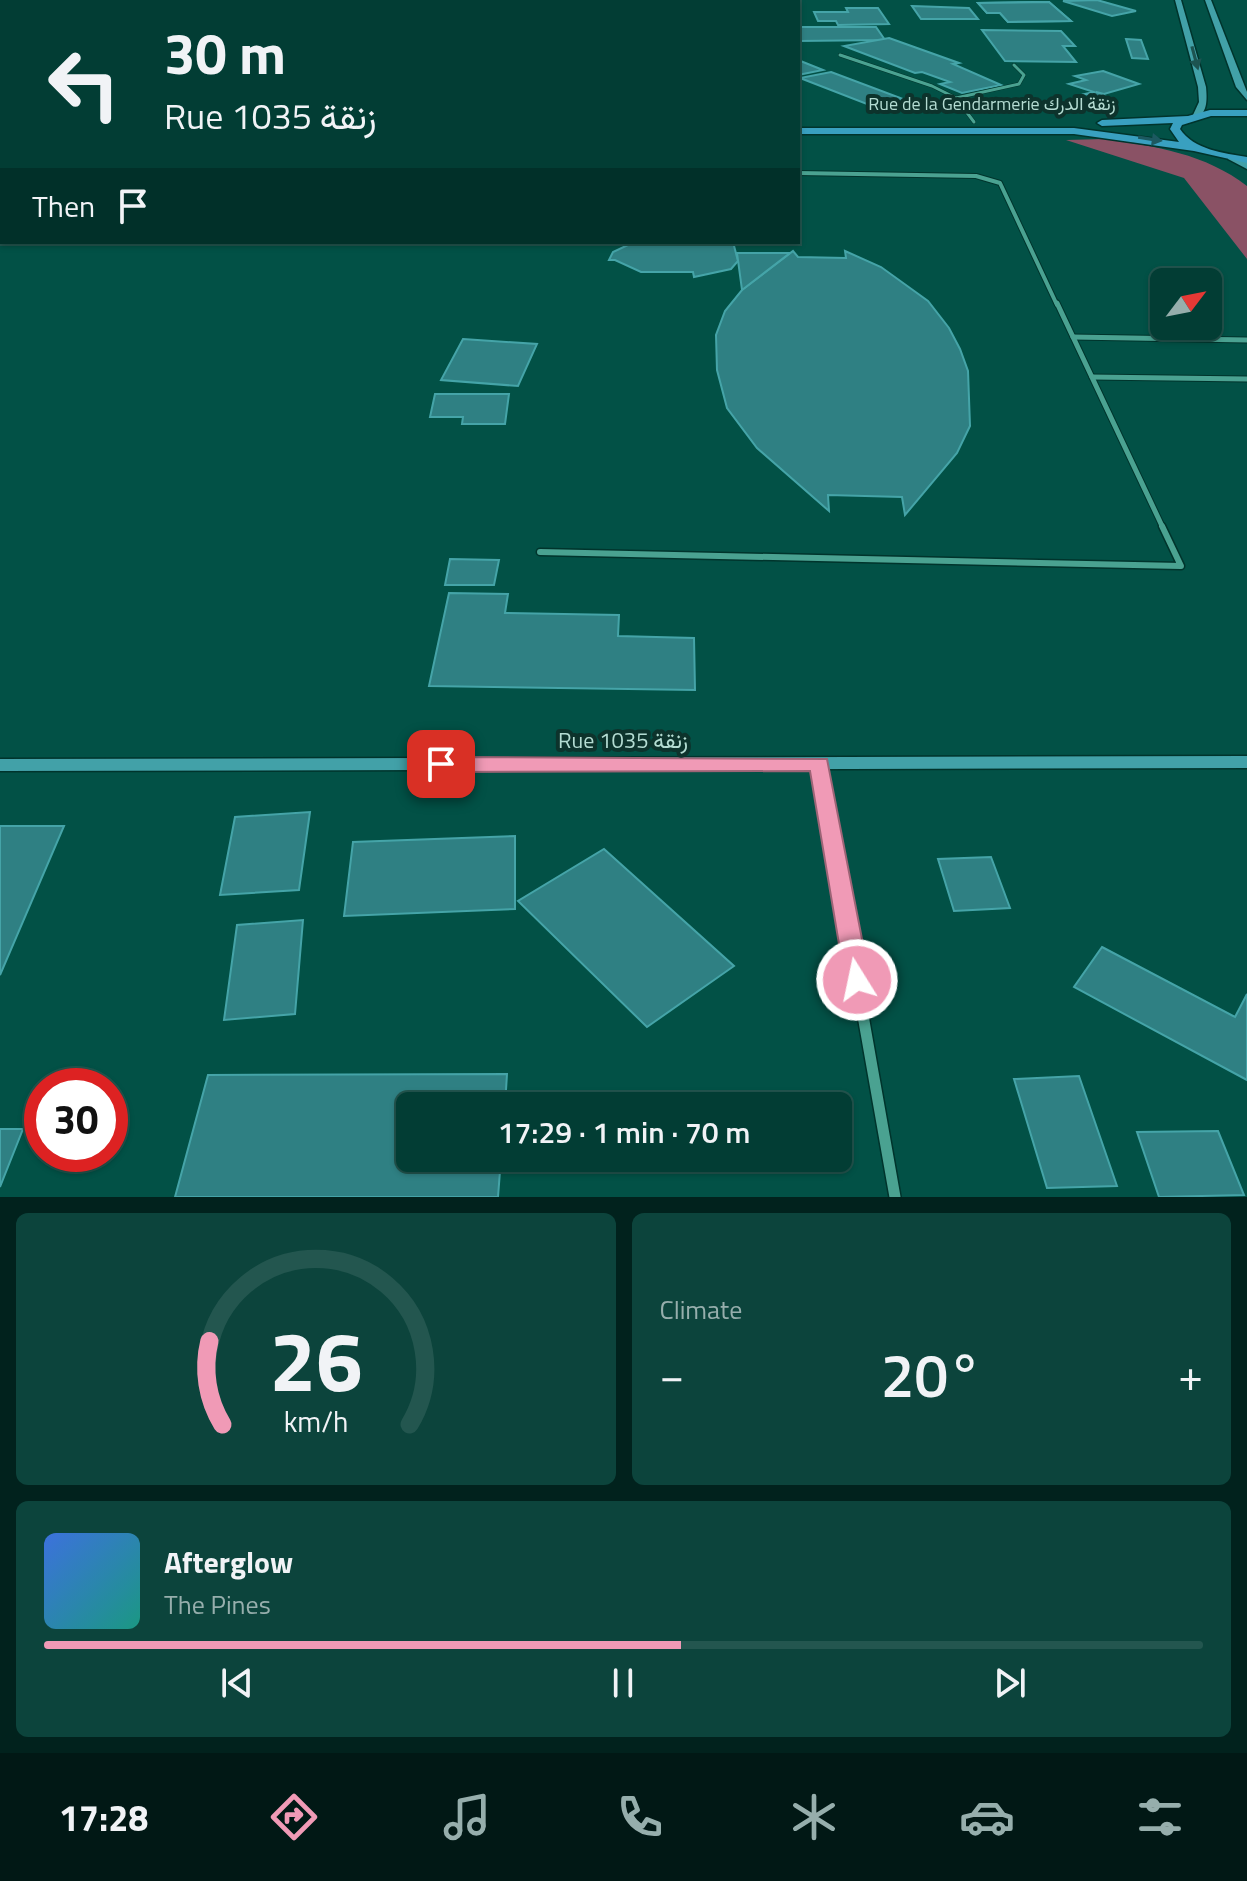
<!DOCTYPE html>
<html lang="en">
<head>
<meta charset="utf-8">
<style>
	body { margin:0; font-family:"Titillium Web",Vazirmatn,sans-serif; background:#0c443c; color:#f1f3f6; height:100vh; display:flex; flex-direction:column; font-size:30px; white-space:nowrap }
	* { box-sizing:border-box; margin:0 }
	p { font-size:26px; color:#96aeac }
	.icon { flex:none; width:44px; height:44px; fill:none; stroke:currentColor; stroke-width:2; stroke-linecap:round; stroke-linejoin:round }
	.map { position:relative; height:1197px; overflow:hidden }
	.side { display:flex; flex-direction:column; gap:16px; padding:16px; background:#01221d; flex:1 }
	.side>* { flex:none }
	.hud { position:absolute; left:0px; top:0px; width:800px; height:244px; box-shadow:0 2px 6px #0004,0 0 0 2px #23564f; background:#023d34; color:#f1f3f6; overflow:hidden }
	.needle { width:52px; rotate:58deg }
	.fabs { position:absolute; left:1150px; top:268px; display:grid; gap:16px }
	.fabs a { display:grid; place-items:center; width:72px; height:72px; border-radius:12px; background:#023d34; box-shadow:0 2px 6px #0004,0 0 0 2px #23564f; font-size:40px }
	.speed { position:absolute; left:24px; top:1068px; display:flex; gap:16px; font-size:40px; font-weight:700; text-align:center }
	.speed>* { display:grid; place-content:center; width:104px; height:104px; border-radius:50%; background:#023d34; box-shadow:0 2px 6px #0004,0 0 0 2px #23564f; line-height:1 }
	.speed .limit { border:12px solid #d22; background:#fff; color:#111 }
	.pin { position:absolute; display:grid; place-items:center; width:68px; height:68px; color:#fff; margin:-34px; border-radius:16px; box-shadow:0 4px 12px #0006 }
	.me { position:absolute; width:88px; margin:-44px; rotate:350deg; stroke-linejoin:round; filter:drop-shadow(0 0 6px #0008) }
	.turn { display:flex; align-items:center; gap:28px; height:168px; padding:0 32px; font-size:36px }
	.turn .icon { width:104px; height:104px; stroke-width:2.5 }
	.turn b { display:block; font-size:56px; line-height:68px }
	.then { display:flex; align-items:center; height:76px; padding:0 32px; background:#0003; gap:16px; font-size:30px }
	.big { font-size:60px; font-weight:600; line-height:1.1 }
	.side .tile { flex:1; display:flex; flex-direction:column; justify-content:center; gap:12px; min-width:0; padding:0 28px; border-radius:12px; background:#0c443c }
	.side .dial { align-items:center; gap:0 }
	.dial svg { height:208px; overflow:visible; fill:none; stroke:#23564f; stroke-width:7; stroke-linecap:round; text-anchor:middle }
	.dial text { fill:#f1f3f6; stroke:none }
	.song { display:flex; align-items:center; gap:24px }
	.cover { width:96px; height:96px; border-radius:12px; background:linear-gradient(135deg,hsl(220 70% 55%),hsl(170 70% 35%)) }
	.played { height:8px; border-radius:4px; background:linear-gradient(90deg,#f09ab6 55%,#23564f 55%) }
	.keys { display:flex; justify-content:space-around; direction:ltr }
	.heat { display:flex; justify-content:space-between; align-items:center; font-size:44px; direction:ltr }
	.side .tiles { flex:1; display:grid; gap:16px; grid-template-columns:1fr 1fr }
	.tile:last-child { grid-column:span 2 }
	.trip { position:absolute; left:396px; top:1092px; width:456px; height:80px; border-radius:12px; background:#023d34; box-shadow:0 2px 6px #0004,0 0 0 2px #23564f; font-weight:600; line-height:80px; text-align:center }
	.dock { display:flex; height:128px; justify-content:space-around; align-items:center; background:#011815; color:#96aeac }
	.dock .icon { width:56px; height:56px }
	.dock .on { color:#f09ab6 }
	.dock b { font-size:36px; color:#f1f3f6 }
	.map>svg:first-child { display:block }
</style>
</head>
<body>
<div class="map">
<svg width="1247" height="1197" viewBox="0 0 1247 1197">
	<rect width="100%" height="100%" fill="#025146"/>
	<path fill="#8a5265" d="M1104,139c51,7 102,15 143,47v73l-63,-81 -118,-38z"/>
	<g fill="#2f8083" stroke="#45a4a8" stroke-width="2">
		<path d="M214,0h83l-85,2z"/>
		<path d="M1097,0l39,11 -24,5 -49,-15z"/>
		<path d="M1033,2h16l22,19 -63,1 -8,-9h-13l-9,-10z"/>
		<path d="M1049,2l22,19 -63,1 -8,-9h-13l-9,-10z"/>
		<path d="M912,6l57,2 9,11h-57z"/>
		<path d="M846,8h32l11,16 -51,1 -2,-4h-18l-4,-9h34z"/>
		<path d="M798,27h78l9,13 -87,1z"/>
		<path d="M982,30l79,1 14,15h-12l13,16 -71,-1z"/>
		<path d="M889,38l70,25 -6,1 48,21 -39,8 -22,-9 10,-2 -28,-10 -7,1 -71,-27z"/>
		<path d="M1126,39l15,1 7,19 -16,-1z"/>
		<path d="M798,60l25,10 -25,5z"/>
		<path d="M1103,71l36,13 -35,10 -8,-2 9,3 -11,2 -9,-3 9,-2 -25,-8 17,-4 -11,-4z"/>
		<path d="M831,72l72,27 -31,7 -72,-28z"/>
		<path d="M621,242h112l5,19 -7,8 -37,8 -1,-5h-52l-26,-12h-6l4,-8 15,-7z"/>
		<path d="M793,251l5,6 48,1 -1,-7 36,16 47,34 21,27 11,21 8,22 2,55 -13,27 -52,62 -3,-18 -74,-2 1,16 -72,-63 -30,-40 -10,-38 -1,-35 9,-24 17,-21z"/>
		<path d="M737,253h53l-48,37z"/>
		<path d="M463,339l74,5 -19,42 -77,-6z"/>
		<path d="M435,394h74l-4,30h-43l1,-7h-33z"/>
		<path d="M450,559l49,1 -5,25h-49z"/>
		<path d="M449,593l59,1 -3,19 114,2 -1,21 76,2 1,52 -266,-4z"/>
		<path d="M310,812l-11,78 -79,5 15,-78z"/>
		<path d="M0,826h64l-64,149z"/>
		<path d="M515,836v73l-171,7 9,-74z"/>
		<path d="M604,849l130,117 -87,61 -129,-126z"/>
		<path d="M991,857l19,51 -56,3 -16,-52z"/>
		<path d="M303,920l-8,94 -71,6 13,-95z"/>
		<path d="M1102,947l133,70 12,-23v86l-173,-93z"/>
		<path d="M507,1074l-2,32h-95v52h91l-3,39h-323l33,-122z"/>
		<path d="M1079,1076l38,110 -70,2 -33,-109z"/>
		<path d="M0,1129h23l-23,58z"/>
		<path d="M1218,1131l26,64 -85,2 -22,-65z"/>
	</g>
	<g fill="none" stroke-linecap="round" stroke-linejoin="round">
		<defs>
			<g id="service-far3">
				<path d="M840,55l92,31 24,12 18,24"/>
				<path d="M956,98l63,-14 5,-9 -10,-10"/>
			</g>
			<path id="service-far2" d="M798,173l178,3 24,7 57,122"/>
			<g id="service-far1">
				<path d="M1057,303l106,225"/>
				<path d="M1073,337l174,3"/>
				<path d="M1092,377l155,2"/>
			</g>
			<path id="service" d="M540,552l641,14 -19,-40"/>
			<path id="minor-far1" d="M819,764l10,55"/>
			<path id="minor" d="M828,817l67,380"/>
			<rect id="tertiary" x="0" y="14" width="2" height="4"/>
			<g id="secondary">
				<path d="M1175,0h6l25,87c1,11 2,25 -9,31l-4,-3 6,-13 -1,-15z"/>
				<path d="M1205,0h6l36,92v8l-11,-13z"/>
				<path d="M1228,155h6l13,7v7l-19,-10z"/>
				<path d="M1247,756v12l-1247,3v-12z"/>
			</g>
			<g id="primary">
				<path d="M1210,110h37v6h-36l-29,9 -2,4c14,21 44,24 67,28v6l-53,-12 -120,-17h-276v-6h276l105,14 -9,-13 3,-6 -71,3 -5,-3 5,-3 86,-4z"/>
				<rect x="0" y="131" width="2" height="6"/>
			</g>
		</defs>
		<use href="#service-far3" stroke="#00342c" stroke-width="4"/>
		<use href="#service-far2" stroke="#00342c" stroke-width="6"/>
		<use href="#service-far1" stroke="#00342c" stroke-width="7"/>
		<use href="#service" stroke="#00342c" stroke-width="9"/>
		<use href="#minor-far1" stroke="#00342c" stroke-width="11"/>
		<use href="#minor" stroke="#00342c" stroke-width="14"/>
		<use href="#tertiary" stroke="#00342c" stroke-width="3"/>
		<use href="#secondary" stroke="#00342c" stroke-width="3"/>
		<use href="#primary" stroke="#00342c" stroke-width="3"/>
		<use href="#service-far3" stroke="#4aa291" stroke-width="3"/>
		<use href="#service-far2" stroke="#4aa291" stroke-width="4"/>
		<use href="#service-far1" stroke="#4aa291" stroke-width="5"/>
		<use href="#service" stroke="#4aa291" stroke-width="6"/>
		<use href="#minor-far1" stroke="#4aa291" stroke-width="8"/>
		<use href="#minor" stroke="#4aa291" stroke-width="11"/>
		<use href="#tertiary" fill="#4aa291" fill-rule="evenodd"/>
		<use href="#secondary" fill="#42a1a8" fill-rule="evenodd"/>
		<use href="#primary" fill="#39a0c0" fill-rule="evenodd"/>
	</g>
	<defs><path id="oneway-solid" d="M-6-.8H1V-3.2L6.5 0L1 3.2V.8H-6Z" transform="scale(2)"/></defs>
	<use fill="#1d5451" href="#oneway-solid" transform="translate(1195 58) rotate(75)"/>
	<use fill="#1c5960" href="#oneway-solid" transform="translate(1150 139) rotate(9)"/>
	<path fill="#f09ab6" stroke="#9c6476" stroke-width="2" d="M441,757l386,2 43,221 -4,7 -9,3 -9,-3 -3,-7 -35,-209 -369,1 -7,-3 -3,-5 3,-5z"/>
	<g text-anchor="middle" stroke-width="8" stroke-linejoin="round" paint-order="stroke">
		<g font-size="18" fill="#b4dcd2" stroke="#0d332c">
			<text x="992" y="110">Rue de la Gendarmerie زنقة الدرك</text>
		</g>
		<g font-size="22" fill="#b4dcd2" stroke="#0d332c">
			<text x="623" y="748">Rue 1035 زنقة</text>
		</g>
	</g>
</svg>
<div class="fabs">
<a><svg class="needle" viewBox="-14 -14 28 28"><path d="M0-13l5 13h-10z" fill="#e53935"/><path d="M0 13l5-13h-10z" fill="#96aeac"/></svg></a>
</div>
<div class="speed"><div class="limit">30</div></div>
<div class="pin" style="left:441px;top:764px;background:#d93025"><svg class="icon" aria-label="arrive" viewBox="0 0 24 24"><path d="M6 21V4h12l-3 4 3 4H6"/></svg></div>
<svg class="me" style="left:857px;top:980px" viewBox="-20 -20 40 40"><circle r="17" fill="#f09ab6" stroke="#fff" stroke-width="3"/><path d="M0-11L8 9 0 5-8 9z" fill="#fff"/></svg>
<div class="trip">17:29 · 1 min · 70 m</div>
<div class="hud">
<div class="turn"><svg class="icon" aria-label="left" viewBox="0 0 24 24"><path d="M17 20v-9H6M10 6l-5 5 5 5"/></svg><div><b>30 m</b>Rue 1035 زنقة</div></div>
<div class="then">Then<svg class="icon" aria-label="arrive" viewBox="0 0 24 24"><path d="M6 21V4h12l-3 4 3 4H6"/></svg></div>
</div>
</div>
<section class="side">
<div class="tiles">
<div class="tile dial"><svg viewBox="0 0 100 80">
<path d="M14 69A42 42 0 1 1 86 69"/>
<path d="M14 69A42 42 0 0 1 9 37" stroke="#f09ab6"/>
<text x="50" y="56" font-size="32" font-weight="700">26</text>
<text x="50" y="72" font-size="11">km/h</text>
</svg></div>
<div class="tile"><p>Climate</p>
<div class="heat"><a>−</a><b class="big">20°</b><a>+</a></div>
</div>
<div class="tile">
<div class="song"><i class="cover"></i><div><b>Afterglow</b><p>The Pines</p></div></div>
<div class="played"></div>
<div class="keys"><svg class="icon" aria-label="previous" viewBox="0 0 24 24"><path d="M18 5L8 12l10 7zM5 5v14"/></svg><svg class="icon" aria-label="pause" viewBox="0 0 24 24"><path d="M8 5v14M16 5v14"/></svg><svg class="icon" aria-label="next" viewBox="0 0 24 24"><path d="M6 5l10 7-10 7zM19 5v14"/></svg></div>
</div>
</div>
</section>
<nav class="dock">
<b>17:28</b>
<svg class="icon on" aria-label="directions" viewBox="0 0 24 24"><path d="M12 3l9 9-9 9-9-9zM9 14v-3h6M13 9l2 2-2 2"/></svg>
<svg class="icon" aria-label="music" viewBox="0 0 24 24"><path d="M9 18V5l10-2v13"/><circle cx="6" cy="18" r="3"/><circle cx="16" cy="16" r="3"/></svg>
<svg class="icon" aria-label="phone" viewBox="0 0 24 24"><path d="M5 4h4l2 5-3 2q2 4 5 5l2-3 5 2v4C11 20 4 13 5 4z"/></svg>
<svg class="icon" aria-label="climate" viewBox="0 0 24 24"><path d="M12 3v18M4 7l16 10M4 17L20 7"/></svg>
<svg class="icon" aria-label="car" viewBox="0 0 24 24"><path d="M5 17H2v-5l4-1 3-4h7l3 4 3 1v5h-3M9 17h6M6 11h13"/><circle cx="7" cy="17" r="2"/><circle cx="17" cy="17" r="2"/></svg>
<svg class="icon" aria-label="filters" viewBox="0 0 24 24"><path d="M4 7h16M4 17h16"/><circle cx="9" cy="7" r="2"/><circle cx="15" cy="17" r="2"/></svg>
</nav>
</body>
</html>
